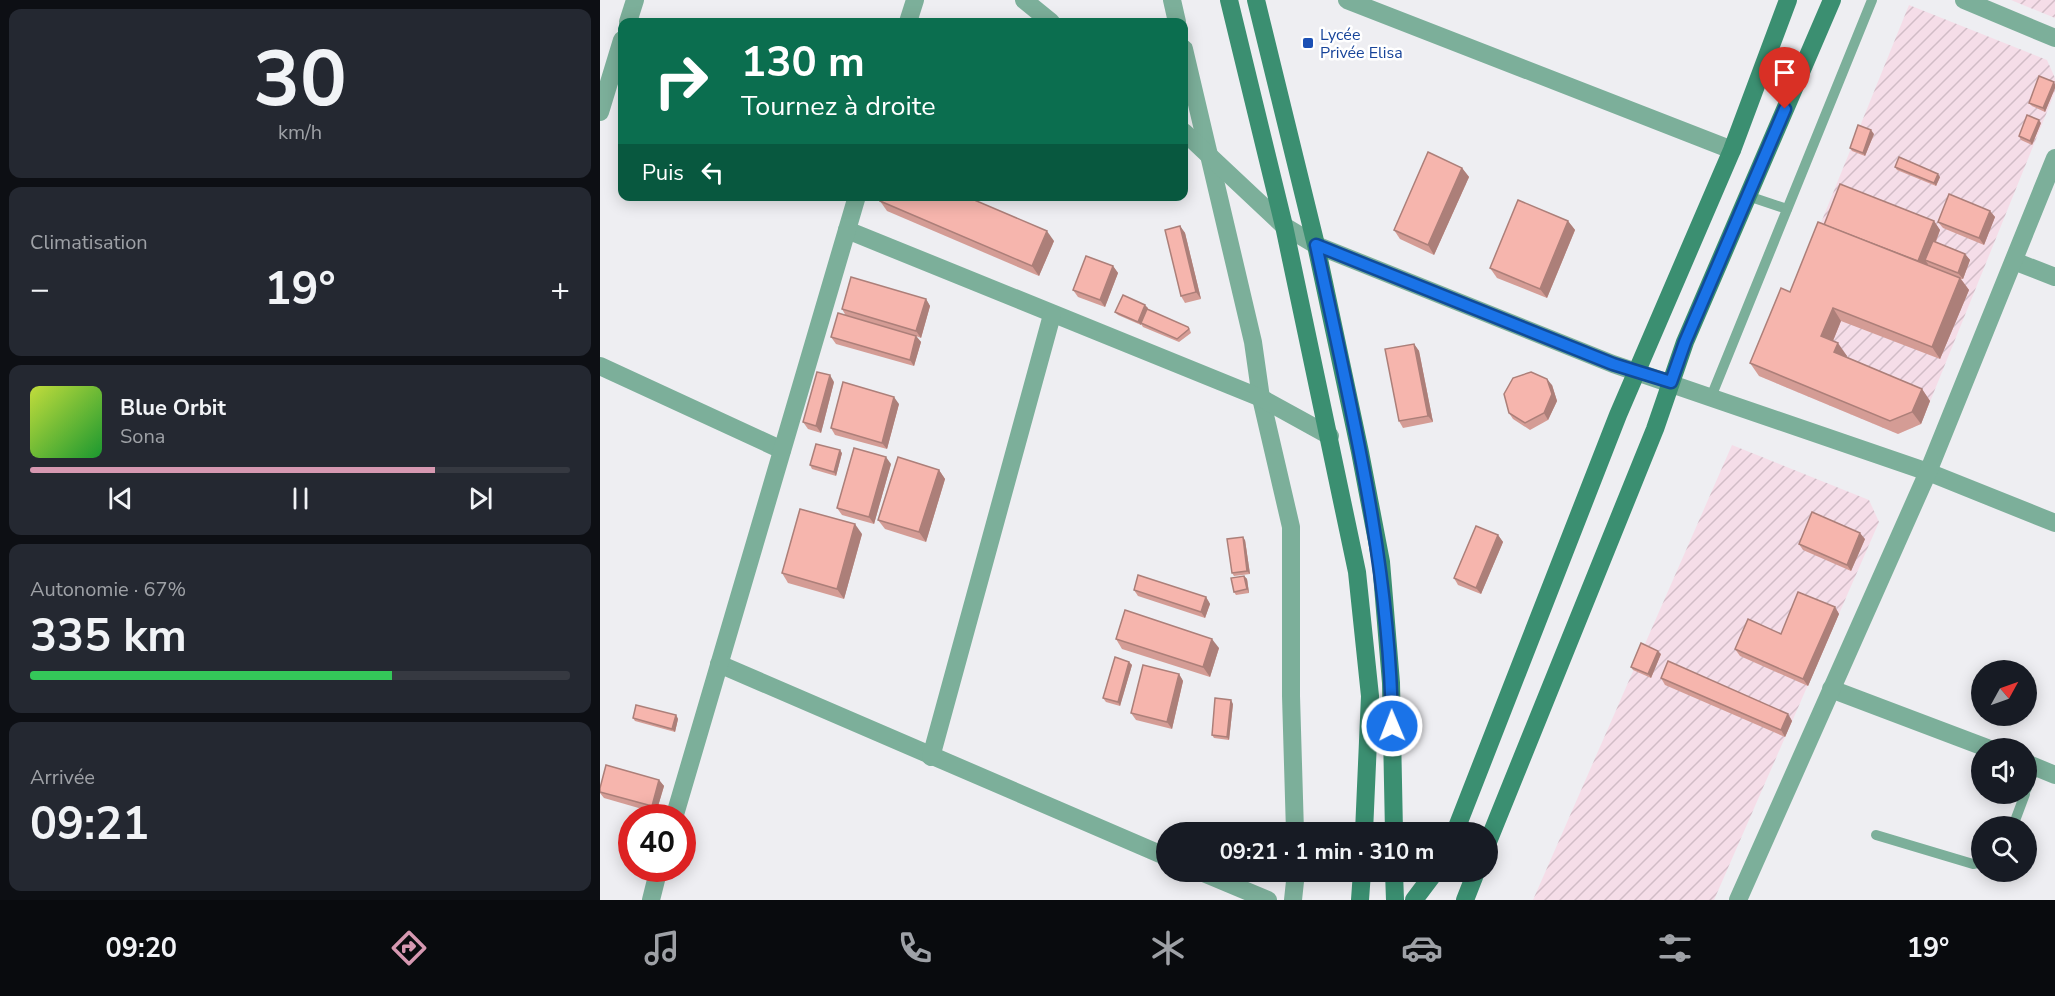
<!DOCTYPE html>
<html lang="fr">
<head>
<meta charset="utf-8">
<style>
	body { margin:0; font-family:"Nunito Sans",sans-serif; background:#242831; color:#f1f3f6; height:100vh; display:flex; flex-direction:column; font-size:22px; white-space:nowrap }
	* { box-sizing:border-box; margin:0 }
	p { font-size:20px; color:#9ea1a6 }
	.icon { flex:none; width:33px; height:33px; fill:none; stroke:currentColor; stroke-width:2; stroke-linecap:round; stroke-linejoin:round }
	.map { position:relative; flex:1; overflow:hidden }
	.sheet { display:flex; flex-direction:column; gap:9px; padding:9px; background:#0d0f14; width:600px }
	.sheet>* { flex:none }
	.guide { position:absolute; left:18px; top:18px; width:570px; height:183px; border-radius:12px; box-shadow:0 3px 15px #0003; background:#0b6e4f; color:#fff; overflow:hidden }
	.needle { width:39px; rotate:50deg }
	.controls { position:absolute; left:1371px; top:660px; display:grid; gap:12px }
	.controls a { display:grid; place-items:center; width:66px; height:66px; border-radius:50%; background:#171b24; box-shadow:0 3px 15px #0003; font-size:30px }
	.speed { position:absolute; left:18px; top:804px; display:flex; gap:12px; font-size:30px; font-weight:700; text-align:center }
	.speed>* { display:grid; place-content:center; width:78px; height:78px; border-radius:50%; background:#171b24; box-shadow:0 3px 15px #0003; line-height:1 }
	.speed .limit { border:9px solid #d22; background:#fff; color:#111 }
	.pin { position:absolute; display:grid; place-items:center; width:51px; height:51px; color:#fff; margin:-62px -26px; border-radius:50% 50% 50% 0; rotate:-45deg; box-shadow:0 0 6px #0007 }
	.pin .icon { rotate:45deg }
	.me { position:absolute; width:66px; margin:-33px; rotate:359deg; stroke-linejoin:round; filter:drop-shadow(0 0 4px #0008) }
	.turn { display:flex; align-items:center; gap:21px; height:126px; padding:0 24px; font-size:27px }
	.turn .icon { width:78px; height:78px; stroke-width:2.5 }
	.turn b { display:block; font-size:42px; line-height:51px }
	.then { display:flex; align-items:center; height:57px; padding:0 24px; background:#0003; gap:12px; font-size:22px }
	.big { font-size:45px; font-weight:700; line-height:1.1 }
	.sheet .card { flex:1; display:flex; flex-direction:column; justify-content:center; gap:9px; min-width:0; padding:0 21px; border-radius:12px; background:#242831 }
	.sheet .dial { align-items:center; gap:0 }
	.dial b { font-size:78px; line-height:1 }
	.song { display:flex; align-items:center; gap:18px }
	.cover { width:72px; height:72px; border-radius:9px; background:linear-gradient(135deg,hsl(70 70% 55%),hsl(130 70% 35%)) }
	.played { height:6px; border-radius:3px; background:linear-gradient(90deg,#d698b1 75%,#363941 75%) }
	.keys { display:flex; justify-content:space-around; direction:ltr }
	.heat { display:flex; justify-content:space-between; align-items:center; font-size:33px; direction:ltr }
	.charge { height:9px; border-radius:4px; background:linear-gradient(90deg,#34c759 67%,#363941 0) }
	.trip { position:absolute; left:556px; top:822px; width:342px; height:60px; border-radius:30px; background:#171b24; box-shadow:0 3px 15px #0003; font-weight:700; line-height:60px; text-align:center }
	.tabs { display:flex; height:96px; justify-content:space-around; align-items:center; background:#090b0e; color:#9ea1a6 }
	.tabs .icon { width:42px; height:42px }
	.tabs .current { color:#d698b1 }
	.tabs b { font-size:27px; color:#f1f3f6 }
	main { display:flex; flex:1; min-height:0 }
	.map>svg:first-child { display:block }
</style>
</head>
<body>
<main>
<section class="sheet">
<div class="card dial"><b>30</b><p>km/h</p></div>
<div class="card"><p>Climatisation</p>
<div class="heat"><a>−</a><b class="big">19°</b><a>+</a></div>
</div>
<div class="card">
<div class="song"><i class="cover"></i><div><b>Blue Orbit</b><p>Sona</p></div></div>
<div class="played"></div>
<div class="keys"><svg class="icon" aria-label="previous" viewBox="0 0 24 24"><path d="M18 5L8 12l10 7zM5 5v14"/></svg><svg class="icon" aria-label="pause" viewBox="0 0 24 24"><path d="M8 5v14M16 5v14"/></svg><svg class="icon" aria-label="next" viewBox="0 0 24 24"><path d="M6 5l10 7-10 7zM19 5v14"/></svg></div>
</div>
<div class="card"><p>Autonomie · 67%</p><b class="big">335 km</b><div class="charge"></div></div>
<div class="card"><p>Arrivée</p><b class="big">09:21</b></div>
</section>
<div class="map">
<svg width="1455" height="900" viewBox="0 0 1455 900">
	<defs>
		<pattern id="industrial-furrows" width="10" height="10" patternUnits="userSpaceOnUse" patternTransform="scale(1.5)"><rect width="10" height="10" fill="#f5dde8"/><path d="M-1 1l2-2M0 10L10 0M9 11l2-2" fill="none" stroke="#d1bcc6"/></pattern>
	</defs>
	<rect width="100%" height="100%" fill="#eeeef2"/>
	<g fill="url(#industrial-furrows)">
		<path d="M1411,0h44v18z"/>
		<path d="M1309,5l138,55 8,18v14l-134,332 -23,10 -139,-58z"/>
		<path d="M1132,445l137,55 10,22 -165,378h-181z"/>
	</g>
	<g fill="none" stroke-linecap="round" stroke-linejoin="round">
		<g stroke="#7caf9a" stroke-width="10">
			<path d="M1148,196l39,13"/>
			<path d="M1111,397l161,-397"/>
			<path d="M1426,790l9,-23"/>
			<path d="M1413,826l12,-32"/>
			<path d="M1276,835l97,29 9,-2"/>
		</g>
		<g stroke="#7caf9a" stroke-width="18">
			<path d="M424,0l27,22"/>
			<path d="M572,0l5,22"/>
			<path d="M747,0l385,150"/>
			<path d="M1364,0l91,38"/>
			<path d="M28,22l7,-22"/>
			<path d="M308,22l7,-22"/>
			<path d="M584,49l69,293 8,56 30,129v169l4,136"/>
			<path d="M0,112l22,-72"/>
			<path d="M584,132l100,94 32,19 297,119 315,108 127,51"/>
			<path d="M247,230l414,168 69,38"/>
			<path d="M1414,261l41,16"/>
			<path d="M0,366l182,84"/>
			<path d="M119,664l448,193"/>
			<path d="M1231,689l156,59"/>
			<path d="M331,757l121,-442"/>
			<path d="M1426,763l29,12"/>
			<path d="M74,818l183,-622"/>
			<path d="M601,872l67,28"/>
			<path d="M51,900l8,-32"/>
			<path d="M693,900l3,-28"/>
			<path d="M1138,900l190,-428 127,-314"/>
		</g>
		<g stroke="#3b8f71" stroke-width="18">
			<path d="M629,0l55,226 73,346 13,124 -6,136"/>
			<path d="M656,0l60,245 44,207 21,110 10,121 3,149"/>
			<path d="M855,832l163,-417 114,-265 56,-150"/>
			<path d="M888,842l167,-413 30,-87 147,-342"/>
			<path d="M794,872l1,28"/>
			<path d="M760,900l2,-28"/>
			<path d="M814,900l21,-28"/>
			<path d="M865,900l11,-28"/>
		</g>
	</g>
	<g fill="#d49c95">
		<path d="M1455,84v4l-10,24 -13,-6 -3,-3z"/>
		<path d="M1441,123l-9,22 -11,-5 -2,-4z"/>
		<path d="M1274,134l-9,22 -13,-5 -2,-3z"/>
		<path d="M1295,167l45,10 -4,9 -39,-16z"/>
		<path d="M862,168l7,9 -35,78 -34,-16 -6,-9z"/>
		<path d="M280,201l174,40 -15,35 -152,-65z"/>
		<path d="M1390,211l5,6 -11,28 -41,-17 -5,-6z"/>
		<path d="M968,221l7,9 -28,68 -50,-20 -7,-10z"/>
		<path d="M1334,221l6,9 -4,12 29,12 5,6 -7,19h-2l8,11 -29,69 -99,-38 -8,20 14,15 -1,1 76,32 8,12 -9,23 -23,10 -139,-58 -9,-13 40,-71 34,-67z"/>
		<path d="M580,226l5,7 16,66 -16,4 -4,-7z"/>
		<path d="M513,266l5,7 -13,34 -27,-10 -5,-7z"/>
		<path d="M326,299l4,7 -9,32 -5,-2 5,6 -7,24 -78,-22 -5,-7 15,-21 -4,-7z"/>
		<path d="M548,308l-1,1 43,21 1,3 -12,9 -36,-15 -2,-3v1l-23,-10 -3,-3z"/>
		<path d="M814,344l5,7 14,71 -30,6 -4,-7z"/>
		<path d="M234,382l-13,51 -13,-4 -5,-7z"/>
		<path d="M952,385l5,16 -9,19 -18,10 -17,-11 -4,-6z"/>
		<path d="M299,404l-12,45 -52,-14 -4,-7z"/>
		<path d="M242,453l-6,23 -24,-7 -2,-4z"/>
		<path d="M291,464l-17,60 -32,-9 -5,-7z"/>
		<path d="M339,470l6,9 -19,63 -41,-13 -7,-9z"/>
		<path d="M262,534l-18,65 -56,-16 -6,-10z"/>
		<path d="M898,535l5,7 -22,52 -23,-9 -4,-7z"/>
		<path d="M1265,539l-14,32 -48,-21 -4,-6z"/>
		<path d="M645,540l5,34 -16,2 -2,-3z"/>
		<path d="M644,576l3,3 2,14 -13,2 -2,-3z"/>
		<path d="M534,590l72,7 4,7 -5,14 -67,-22z"/>
		<path d="M1235,607l4,7 -31,72 -68,-30 -5,-7 46,-15z"/>
		<path d="M516,639l103,9 -9,29 -88,-28z"/>
		<path d="M1061,654l-10,24 -18,-8 -2,-3z"/>
		<path d="M529,662l3,3 -12,41 -14,-4 -3,-4z"/>
		<path d="M579,674l4,7 -11,48 -36,-9 -5,-7z"/>
		<path d="M1061,678l127,36 4,7 -7,16 -120,-52z"/>
		<path d="M633,704l-4,36 -15,-2 -2,-3z"/>
		<path d="M76,715l2,4 -3,13 -40,-11 -2,-3z"/>
		<path d="M59,780l5,6 -8,27 -52,-15 -4,-5v-5z"/>
	</g>
	<g fill="#ac7f79">
		<path d="M1454,82l1,2v4l-10,24 -2,-4z"/>
		<path d="M1439,120l2,3 -9,22 -2,-4z"/>
		<path d="M1271,130l3,4 -9,22 -2,-3z"/>
		<path d="M862,168l7,9 -35,78 -6,-10z"/>
		<path d="M1338,174l2,3 -4,9 -2,-3z"/>
		<path d="M1390,211l5,6 -11,28 -5,-7z"/>
		<path d="M968,221l7,9 -28,68 -7,-9z"/>
		<path d="M1334,221l6,9 -12,31 -3,-1 3,4 -4,9 -7,-10z"/>
		<path d="M580,226l5,7 16,66 -5,-7z"/>
		<path d="M447,231l7,10 -15,35 -7,-10z"/>
		<path d="M1365,254l5,6 -7,19 -5,-6z"/>
		<path d="M513,266l5,7 -13,34 -5,-7z"/>
		<path d="M1360,278l9,12 -29,69 -8,-12z"/>
		<path d="M326,299l4,7 -9,32 -5,-7z"/>
		<path d="M545,305l3,3 -7,17 -3,-3z"/>
		<path d="M1233,308l8,13 -11,27 -9,-12z"/>
		<path d="M316,336l5,6 -7,24 -4,-6z"/>
		<path d="M1238,343l9,13 -4,8 -9,-12z"/>
		<path d="M814,344l5,7 14,71 -5,-6z"/>
		<path d="M230,375l4,7 -13,51 -5,-7z"/>
		<path d="M947,379l5,6 5,16 -9,19 -4,-7z"/>
		<path d="M1322,389l8,12 -9,23 -9,-12z"/>
		<path d="M294,397l5,7 -12,45 -5,-6z"/>
		<path d="M240,450l2,3 -6,23 -2,-4z"/>
		<path d="M286,457l5,7 -17,60 -5,-7z"/>
		<path d="M339,470l6,9 -19,63 -7,-10z"/>
		<path d="M255,524l7,10 -18,65 -7,-10z"/>
		<path d="M1260,533l5,6 -14,32 -4,-6z"/>
		<path d="M898,535l5,7 -22,52 -5,-6z"/>
		<path d="M643,537l2,3 5,34 -3,-3z"/>
		<path d="M644,576l3,3 2,14 -2,-4z"/>
		<path d="M606,597l4,7 -5,14 -4,-6z"/>
		<path d="M1235,607l4,7 -31,72 -5,-7z"/>
		<path d="M612,639l7,9 -9,29 -7,-10z"/>
		<path d="M1058,651l3,3 -10,24 -3,-4z"/>
		<path d="M529,662l3,3 -12,41 -2,-4z"/>
		<path d="M579,674l4,7 -11,48 -5,-7z"/>
		<path d="M631,700l2,4 -4,36 -2,-3z"/>
		<path d="M1188,714l4,7 -7,16 -4,-7z"/>
		<path d="M76,715l2,4 -3,13 -3,-3z"/>
		<path d="M59,780l5,6 -8,27 -4,-7z"/>
	</g>
	<g fill="#f6b5ad" stroke="#ac7f79" stroke-width="1.5">
		<path d="M1439,76l15,6 -11,26 -14,-5z"/>
		<path d="M1427,115l12,5 -9,21 -11,-5z"/>
		<path d="M1258,125l13,5 -8,23 -13,-5z"/>
		<path d="M828,152l34,16 -34,77 -34,-15z"/>
		<path d="M1299,157l39,17 -4,9 -39,-16z"/>
		<path d="M1240,184l94,37 -16,40 -94,-36z"/>
		<path d="M1349,194l41,17 -11,27 -41,-16z"/>
		<path d="M282,196h83l82,35 -15,35 -152,-65z"/>
		<path d="M918,200l50,21 -28,68 -50,-21z"/>
		<path d="M1218,222l142,56 -28,69 -99,-39 -12,28 17,7 -4,9 88,37 -10,23 -22,9 -140,-58 31,-75 9,4z"/>
		<path d="M580,226l16,66 -15,4 -16,-66z"/>
		<path d="M1333,241l32,13 -7,19 -33,-13z"/>
		<path d="M486,256l27,10 -13,34 -27,-10z"/>
		<path d="M251,277l75,22 -10,32 -74,-22z"/>
		<path d="M523,295l22,10 -7,17 -23,-10z"/>
		<path d="M547,309l41,18 1,2 -12,10 -36,-16z"/>
		<path d="M238,313l78,23 -6,24 -79,-23z"/>
		<path d="M814,344l14,72 -29,5 -14,-72z"/>
		<path d="M217,372l13,3 -14,51 -13,-4z"/>
		<path d="M931,372l16,7 5,15 -8,19 -19,10 -16,-10 -5,-19 9,-16z"/>
		<path d="M243,382l51,15 -12,46 -51,-15z"/>
		<path d="M216,444l24,6 -6,22 -24,-7z"/>
		<path d="M254,448l32,9 -17,60 -32,-9z"/>
		<path d="M298,457l41,13 -20,62 -41,-12z"/>
		<path d="M200,509l55,15 -18,65 -55,-16z"/>
		<path d="M1212,512l48,21 -13,32 -48,-21z"/>
		<path d="M876,526l22,9 -22,53 -22,-10z"/>
		<path d="M643,537l4,34 -15,2 -5,-34z"/>
		<path d="M538,575l68,22 -5,15 -67,-22z"/>
		<path d="M644,576l3,13 -13,3 -3,-14z"/>
		<path d="M1198,592l37,15 -32,72 -68,-30 13,-30 33,15z"/>
		<path d="M525,610l87,29 -9,28 -87,-28z"/>
		<path d="M1041,643l17,8 -10,23 -17,-7z"/>
		<path d="M515,657l14,5 -11,40 -15,-4z"/>
		<path d="M1068,661l120,53 -7,16 -120,-52z"/>
		<path d="M543,665l36,9 -12,48 -36,-9z"/>
		<path d="M615,698l16,2 -4,37 -15,-2z"/>
		<path d="M36,705l40,10 -4,14 -39,-11z"/>
		<path d="M6,765l53,15 -7,26 -52,-14v-4z"/>
	</g>
	<g fill="none" stroke-linecap="round" stroke-linejoin="round">
		<defs>
			<path id="route" d="M792,726c-2,-164 -42,-322 -76,-481l297,119 58,18 14,-40 100,-233"/>
		</defs>
		<use href="#route" stroke="#114b97" stroke-width="15"/>
		<use href="#route" stroke="#1a73e8" stroke-width="10"/>
	</g>
	<rect fill="#1a4fb4" stroke="#fff" stroke-width="2" x="702" y="37" width="12" height="12" rx="3"/>
	<g text-anchor="middle" stroke-width="5" stroke-linejoin="round" paint-order="stroke">
		<g font-size="16" fill="#164399" stroke="#fff" text-anchor="start">
			<text x="720" y="40">Lycée<tspan x="720" dy="18">Privée Elisa</tspan></text>
		</g>
	</g>
</svg>
<div class="controls">
<a><svg class="needle" viewBox="-14 -14 28 28"><path d="M0-13l5 13h-10z" fill="#e53935"/><path d="M0 13l5-13h-10z" fill="#9ea1a6"/></svg></a>
<a><svg class="icon" aria-label="sound" viewBox="0 0 24 24"><path d="M4 9h4l5-4v14l-5-4H4zM17 9q2 3 0 6"/></svg></a>
<a><svg class="icon" aria-label="search" viewBox="0 0 24 24"><circle cx="10" cy="10" r="6"/><path d="M15 15l6 6"/></svg></a>
</div>
<div class="speed"><div class="limit">40</div></div>
<div class="pin" style="left:1185px;top:109px;background:#d93025"><svg class="icon" aria-label="arrive" viewBox="0 0 24 24"><path d="M6 21V4h12l-3 4 3 4H6"/></svg></div>
<svg class="me" style="left:792px;top:726px" viewBox="-20 -20 40 40"><circle r="17" fill="#1a73e8" stroke="#fff" stroke-width="3"/><path d="M0-11L8 9 0 5-8 9z" fill="#fff"/></svg>
<div class="trip">09:21 · 1 min · 310 m</div>
<div class="guide">
<div class="turn"><svg class="icon" aria-label="right" viewBox="0 0 24 24"><path d="M7 20v-9h11M14 6l5 5-5 5"/></svg><div><b>130 m</b>Tournez à droite</div></div>
<div class="then">Puis<svg class="icon" aria-label="left" viewBox="0 0 24 24"><path d="M17 20v-9H6M10 6l-5 5 5 5"/></svg></div>
</div>
</div>
</main>
<nav class="tabs">
<b>09:20</b>
<svg class="icon current" aria-label="directions" viewBox="0 0 24 24"><path d="M12 3l9 9-9 9-9-9zM9 14v-3h6M13 9l2 2-2 2"/></svg>
<svg class="icon" aria-label="music" viewBox="0 0 24 24"><path d="M9 18V5l10-2v13"/><circle cx="6" cy="18" r="3"/><circle cx="16" cy="16" r="3"/></svg>
<svg class="icon" aria-label="phone" viewBox="0 0 24 24"><path d="M5 4h4l2 5-3 2q2 4 5 5l2-3 5 2v4C11 20 4 13 5 4z"/></svg>
<svg class="icon" aria-label="climate" viewBox="0 0 24 24"><path d="M12 3v18M4 7l16 10M4 17L20 7"/></svg>
<svg class="icon" aria-label="car" viewBox="0 0 24 24"><path d="M5 17H2v-5l4-1 3-4h7l3 4 3 1v5h-3M9 17h6M6 11h13"/><circle cx="7" cy="17" r="2"/><circle cx="17" cy="17" r="2"/></svg>
<svg class="icon" aria-label="filters" viewBox="0 0 24 24"><path d="M4 7h16M4 17h16"/><circle cx="9" cy="7" r="2"/><circle cx="15" cy="17" r="2"/></svg>
<b>19°</b>
</nav>
</body>
</html>
